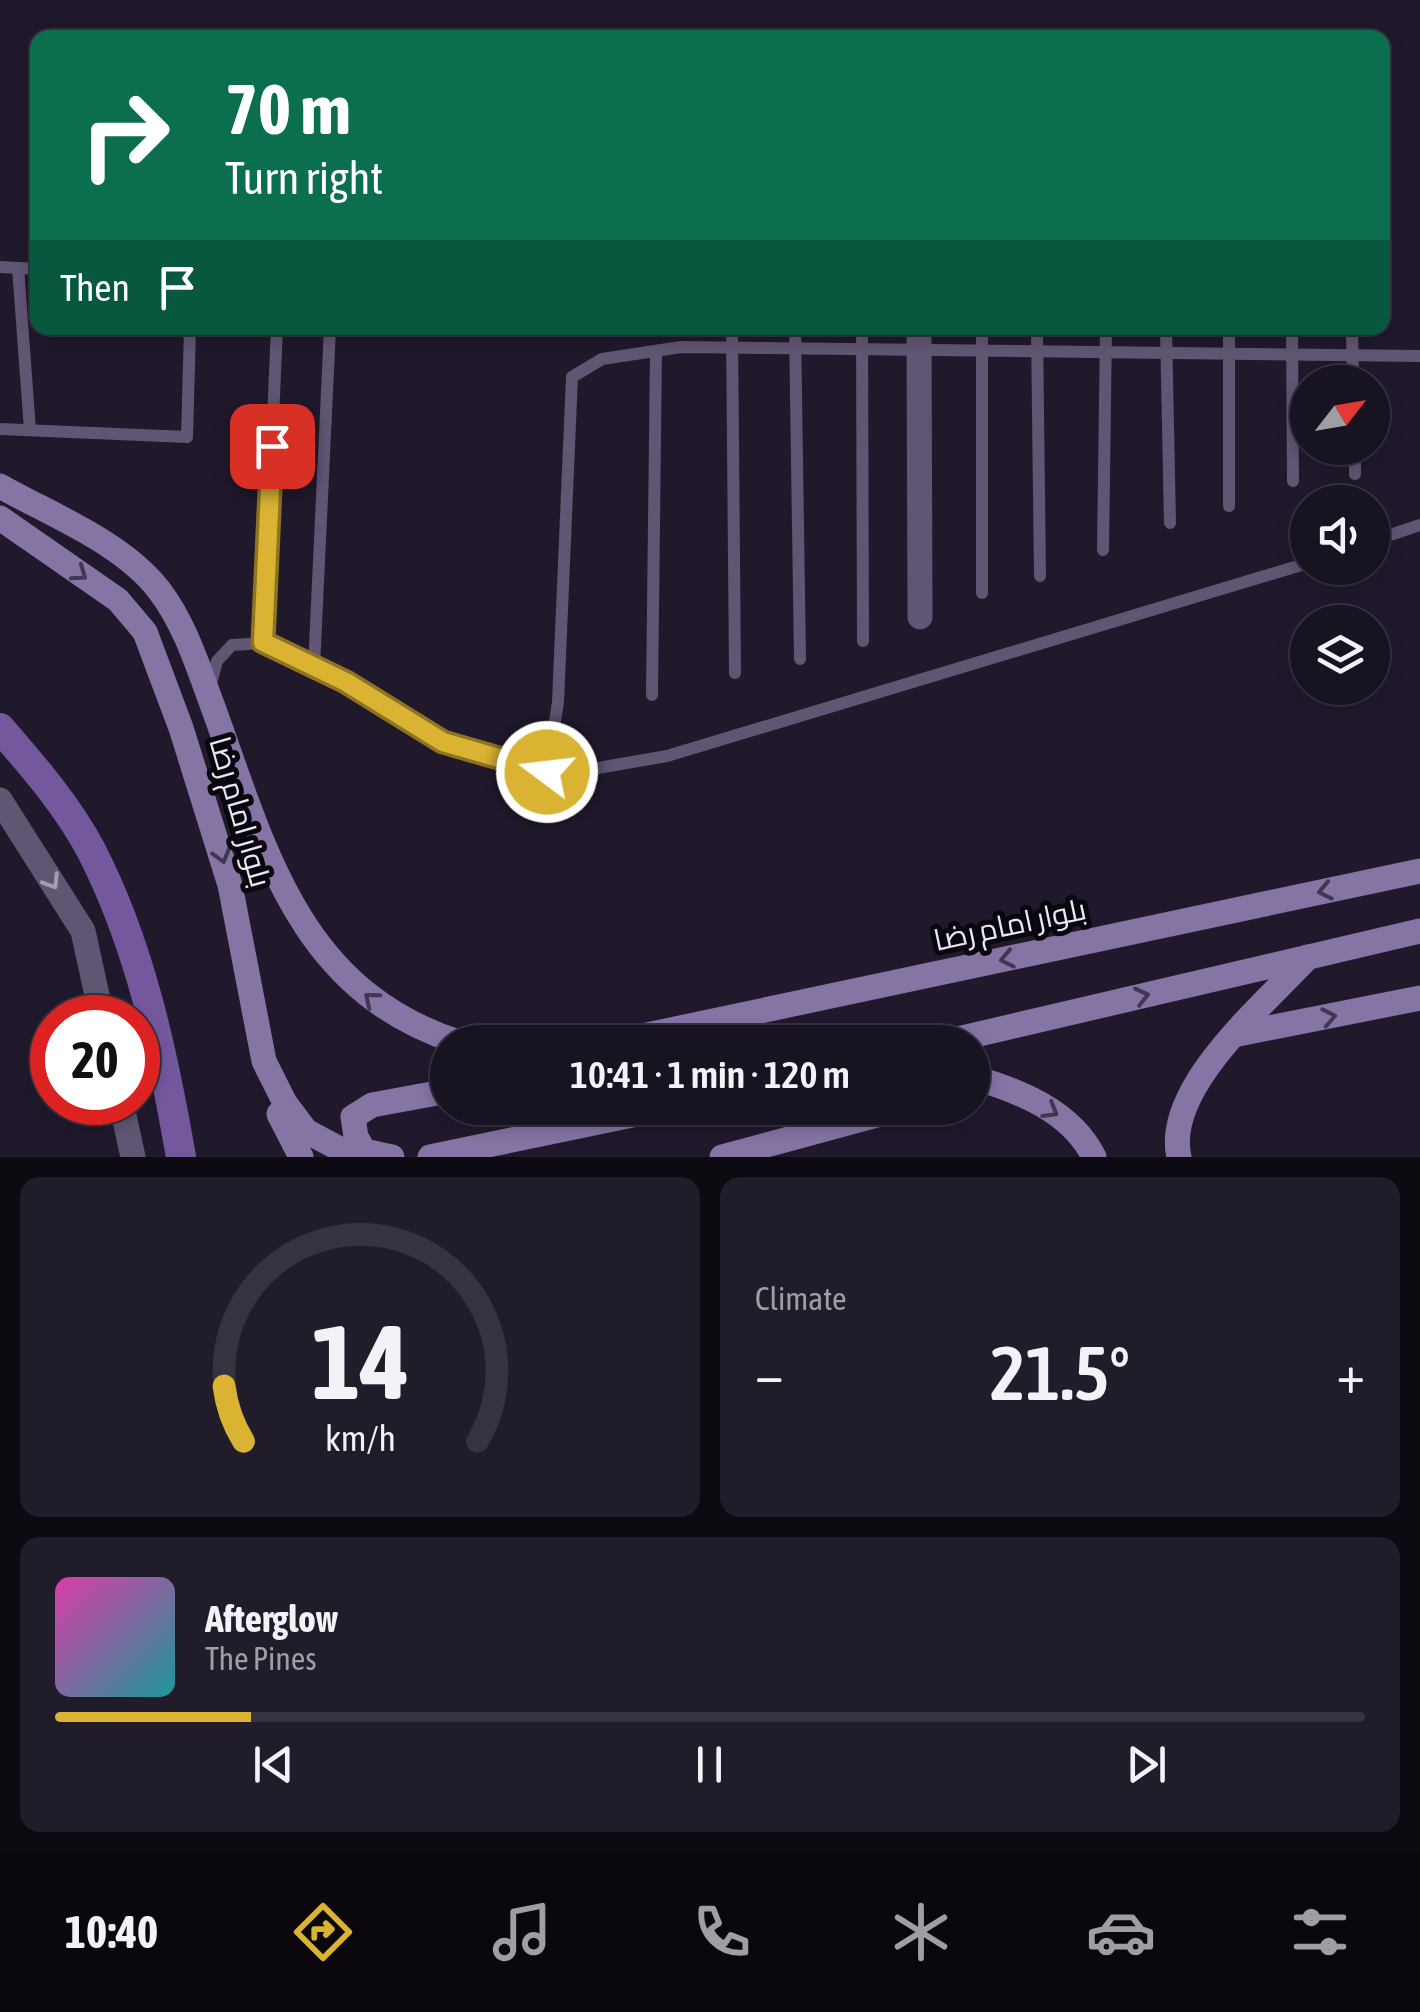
<!DOCTYPE html>
<html lang="en">
<head>
<meta charset="utf-8">
<style>
	body { margin:0; font-family:"Asap Condensed",Cairo,sans-serif; background:#211c2a; color:#f1f3f6; height:100vh; display:flex; flex-direction:column; font-size:38px; white-space:nowrap }
	* { box-sizing:border-box; margin:0 }
	p { font-size:32px; color:#9f9ea5 }
	.icon { flex:none; width:55px; height:55px; fill:none; stroke:currentColor; stroke-width:2; stroke-linecap:round; stroke-linejoin:round }
	.map { position:relative; height:1157px; overflow:hidden }
	.details { display:flex; flex-direction:column; gap:20px; padding:20px; background:#0d0a12; flex:1 }
	.details>* { flex:none }
	.hud { position:absolute; left:30px; top:30px; width:1360px; height:305px; border-radius:20px; box-shadow:0 5px 15px #0003,0 0 0 2px #36323f; background:#0b6e4f; color:#fff; overflow:hidden }
	.needle { width:65px; rotate:59deg }
	.fabs { position:absolute; left:1290px; top:365px; display:grid; gap:20px }
	.fabs a { display:grid; place-items:center; width:100px; height:100px; border-radius:50%; background:#181321; box-shadow:0 5px 15px #0003,0 0 0 2px #36323f; font-size:50px }
	.speed { position:absolute; left:30px; top:995px; display:flex; gap:20px; font-size:50px; font-weight:700; text-align:center }
	.speed>* { display:grid; place-content:center; width:130px; height:130px; border-radius:50%; background:#181321; box-shadow:0 5px 15px #0003,0 0 0 2px #36323f; line-height:1 }
	.speed .limit { border:15px solid #d22; background:#fff; color:#111 }
	.pin { position:absolute; display:grid; place-items:center; width:85px; height:85px; color:#fff; margin:-42px; border-radius:20px; box-shadow:0 5px 15px #0006 }
	.me { position:absolute; width:110px; margin:-55px; rotate:285deg; stroke-linejoin:round; filter:drop-shadow(0 0 8px #0008) }
	.turn { display:flex; align-items:center; gap:35px; height:210px; padding:0 30px; font-size:45px }
	.turn .icon { width:130px; height:130px; stroke-width:2.5 }
	.turn b { display:block; font-size:70px; line-height:85px }
	.then { display:flex; align-items:center; height:95px; padding:0 30px; background:#0003; gap:20px; font-size:38px }
	.big { font-size:75px; font-weight:600; line-height:1.1 }
	.details .tile { flex:1; display:flex; flex-direction:column; justify-content:center; gap:15px; min-width:0; padding:0 35px; border-radius:20px; background:#211c2a }
	.details .dial { align-items:center; gap:0 }
	.dial svg { height:260px; overflow:visible; fill:none; stroke:#36323f; stroke-width:7; stroke-linecap:round; text-anchor:middle }
	.dial text { fill:#f1f3f6; stroke:none }
	.song { display:flex; align-items:center; gap:30px }
	.cover { width:120px; height:120px; border-radius:15px; background:linear-gradient(135deg,hsl(320 70% 55%),hsl(180 70% 35%)) }
	.played { height:10px; border-radius:5px; background:linear-gradient(90deg,#dab333 15%,#36323f 15%) }
	.keys { display:flex; justify-content:space-around; direction:ltr }
	.heat { display:flex; justify-content:space-between; align-items:center; font-size:55px; direction:ltr }
	.details .tiles { flex:1; display:grid; gap:20px; grid-template-columns:1fr 1fr }
	.tile:last-child { grid-column:span 2 }
	.trip { position:absolute; left:430px; top:1025px; width:560px; height:100px; border-radius:50px; background:#181321; box-shadow:0 5px 15px #0003,0 0 0 2px #36323f; font-weight:600; line-height:100px; text-align:center }
	.tabs { display:flex; height:160px; justify-content:space-around; align-items:center; background:#0a080d; color:#9f9ea5 }
	.tabs .icon { width:70px; height:70px }
	.tabs .active { color:#dab333 }
	.tabs b { font-size:45px; color:#f1f3f6 }
	.map>svg:first-child { display:block }
</style>
</head>
<body>
<div class="map">
<svg width="1420" height="1157" viewBox="0 0 1420 1157">
	<rect width="100%" height="100%" fill="#20192c"/>
	<g fill="none" stroke-linecap="round" stroke-linejoin="round">
		<path stroke="#74589e" stroke-width="30" d="M0,728c33,38 67,77 91,122 49,95 72,203 90,307"/>
		<g stroke="#605573" stroke-width="12">
			<path d="M0,267l38,2"/>
			<path d="M18,268l12,162"/>
			<path d="M732,328l3,345"/>
			<path d="M795,328l5,331"/>
			<path d="M862,328l1,313"/>
			<path d="M982,328v265"/>
			<path d="M1037,328l3,248"/>
			<path d="M1166,328l4,195"/>
			<path d="M1229,328v178"/>
			<path d="M1292,328l1,153"/>
			<path d="M1352,328l1,54"/>
			<path d="M0,429l187,8 3,-109"/>
			<path d="M1355,448v26"/>
			<path d="M1372,541l48,-16"/>
			<path d="M1103,550l3,-222"/>
			<path d="M263,643l14,-315"/>
			<path d="M314,667l16,-339"/>
			<path d="M210,687l7,-26 15,-16 31,-2 83,39 97,59 95,30 31,2 98,-17 641,-193"/>
			<path d="M652,695l4,-344"/>
			<path d="M547,772l11,-70 14,-325 30,-18 79,-12 739,9"/>
		</g>
		<g stroke="#605573" stroke-width="25">
			<path d="M919,328l1,289"/>
			<path d="M0,800l83,131 19,87"/>
			<path d="M121,1102l12,55"/>
		</g>
		<g stroke="#8674a5" stroke-width="25">
			<path d="M0,486c51,29 122,56 159,104 26,34 39,77 54,117 52,143 85,283 245,335"/>
			<path d="M0,518l118,82 27,32 36,96 49,157 34,176 21,42 21,28 49,26"/>
			<path d="M1238,1034l182,-36"/>
			<path d="M614,1042l806,-171"/>
			<path d="M945,1042l475,-111"/>
			<path d="M972,1077c48,14 99,34 122,80"/>
			<path d="M279,1114l22,43"/>
			<path d="M392,1157l-28,-6 -8,-14 -3,-20 19,-12 76,-14"/>
			<path d="M430,1157l236,-49"/>
			<path d="M722,1157l181,-49"/>
			<path d="M1179,1157c-16,-69 86,-153 129,-200"/>
		</g>
	</g>
	<defs><path id="oneway-chevron" d="M-2-3.5L2.5 0L-2 3.5" fill="none" stroke-width="1.6" stroke-linecap="round" stroke-linejoin="round" transform="scale(2.5)"/></defs>
	<g stroke="#413752">
		<use href="#oneway-chevron" transform="translate(80 574) rotate(35)"/>
		<use href="#oneway-chevron" transform="translate(222 856) rotate(74)"/>
		<use href="#oneway-chevron" transform="translate(1325 891) rotate(168)"/>
		<use href="#oneway-chevron" transform="translate(1007 959) rotate(168)"/>
		<use href="#oneway-chevron" transform="translate(1142 996) rotate(-13)"/>
		<use href="#oneway-chevron" transform="translate(371 999) rotate(-141)"/>
		<use href="#oneway-chevron" transform="translate(1329 1017) rotate(-11)"/>
		<use href="#oneway-chevron" transform="translate(1051 1111) rotate(31)"/>
	</g>
	<use stroke="#a59eb3" href="#oneway-chevron" transform="translate(52 882) rotate(58)"/>
	<g fill="none" stroke-linecap="round" stroke-linejoin="round">
		<defs>
			<path id="route" d="M272,446l-9,196 83,40 97,60 104,30"/>
		</defs>
		<use href="#route" stroke="#8e7421" stroke-width="25"/>
		<use href="#route" stroke="#dab333" stroke-width="18"/>
	</g>
	<g text-anchor="middle" stroke-width="10" stroke-linejoin="round" paint-order="stroke">
		<g font-size="30" fill="#eae6f3" stroke="#09060e">
			<text transform="translate(240 812) rotate(74)" y="10">بلوار امام رضا</text>
			<text transform="translate(1010 925) rotate(-12)" y="10">بلوار امام رضا</text>
		</g>
	</g>
</svg>
<div class="fabs">
<a><svg class="needle" viewBox="-14 -14 28 28"><path d="M0-13l5 13h-10z" fill="#e53935"/><path d="M0 13l5-13h-10z" fill="#9f9ea5"/></svg></a>
<a><svg class="icon" aria-label="sound" viewBox="0 0 24 24"><path d="M4 9h4l5-4v14l-5-4H4zM17 9q2 3 0 6"/></svg></a>
<a><svg class="icon" aria-label="layers" viewBox="0 0 24 24"><path d="M12 4l9 5-9 5-9-5zM3 14l9 5 9-5"/></svg></a>
</div>
<div class="speed"><div class="limit">20</div></div>
<div class="pin" style="left:272px;top:446px;background:#d93025"><svg class="icon" aria-label="arrive" viewBox="0 0 24 24"><path d="M6 21V4h12l-3 4 3 4H6"/></svg></div>
<svg class="me" style="left:547px;top:772px" viewBox="-20 -20 40 40"><circle r="17" fill="#dab333" stroke="#fff" stroke-width="3"/><path d="M0-11L8 9 0 5-8 9z" fill="#fff"/></svg>
<div class="trip">10:41 · 1 min · 120 m</div>
<div class="hud">
<div class="turn"><svg class="icon" aria-label="right" viewBox="0 0 24 24"><path d="M7 20v-9h11M14 6l5 5-5 5"/></svg><div><b>70 m</b>Turn right</div></div>
<div class="then">Then<svg class="icon" aria-label="arrive" viewBox="0 0 24 24"><path d="M6 21V4h12l-3 4 3 4H6"/></svg></div>
</div>
</div>
<section class="details">
<div class="tiles">
<div class="tile dial"><svg viewBox="0 0 100 80">
<path d="M14 69A42 42 0 1 1 86 69"/>
<path d="M14 69A42 42 0 0 1 8 52" stroke="#dab333"/>
<text x="50" y="56" font-size="32" font-weight="700">14</text>
<text x="50" y="72" font-size="11">km/h</text>
</svg></div>
<div class="tile"><p>Climate</p>
<div class="heat"><a>−</a><b class="big">21.5°</b><a>+</a></div>
</div>
<div class="tile">
<div class="song"><i class="cover"></i><div><b>Afterglow</b><p>The Pines</p></div></div>
<div class="played"></div>
<div class="keys"><svg class="icon" aria-label="previous" viewBox="0 0 24 24"><path d="M18 5L8 12l10 7zM5 5v14"/></svg><svg class="icon" aria-label="pause" viewBox="0 0 24 24"><path d="M8 5v14M16 5v14"/></svg><svg class="icon" aria-label="next" viewBox="0 0 24 24"><path d="M6 5l10 7-10 7zM19 5v14"/></svg></div>
</div>
</div>
</section>
<nav class="tabs">
<b>10:40</b>
<svg class="icon active" aria-label="directions" viewBox="0 0 24 24"><path d="M12 3l9 9-9 9-9-9zM9 14v-3h6M13 9l2 2-2 2"/></svg>
<svg class="icon" aria-label="music" viewBox="0 0 24 24"><path d="M9 18V5l10-2v13"/><circle cx="6" cy="18" r="3"/><circle cx="16" cy="16" r="3"/></svg>
<svg class="icon" aria-label="phone" viewBox="0 0 24 24"><path d="M5 4h4l2 5-3 2q2 4 5 5l2-3 5 2v4C11 20 4 13 5 4z"/></svg>
<svg class="icon" aria-label="climate" viewBox="0 0 24 24"><path d="M12 3v18M4 7l16 10M4 17L20 7"/></svg>
<svg class="icon" aria-label="car" viewBox="0 0 24 24"><path d="M5 17H2v-5l4-1 3-4h7l3 4 3 1v5h-3M9 17h6M6 11h13"/><circle cx="7" cy="17" r="2"/><circle cx="17" cy="17" r="2"/></svg>
<svg class="icon" aria-label="filters" viewBox="0 0 24 24"><path d="M4 7h16M4 17h16"/><circle cx="9" cy="7" r="2"/><circle cx="15" cy="17" r="2"/></svg>
</nav>
</body>
</html>
